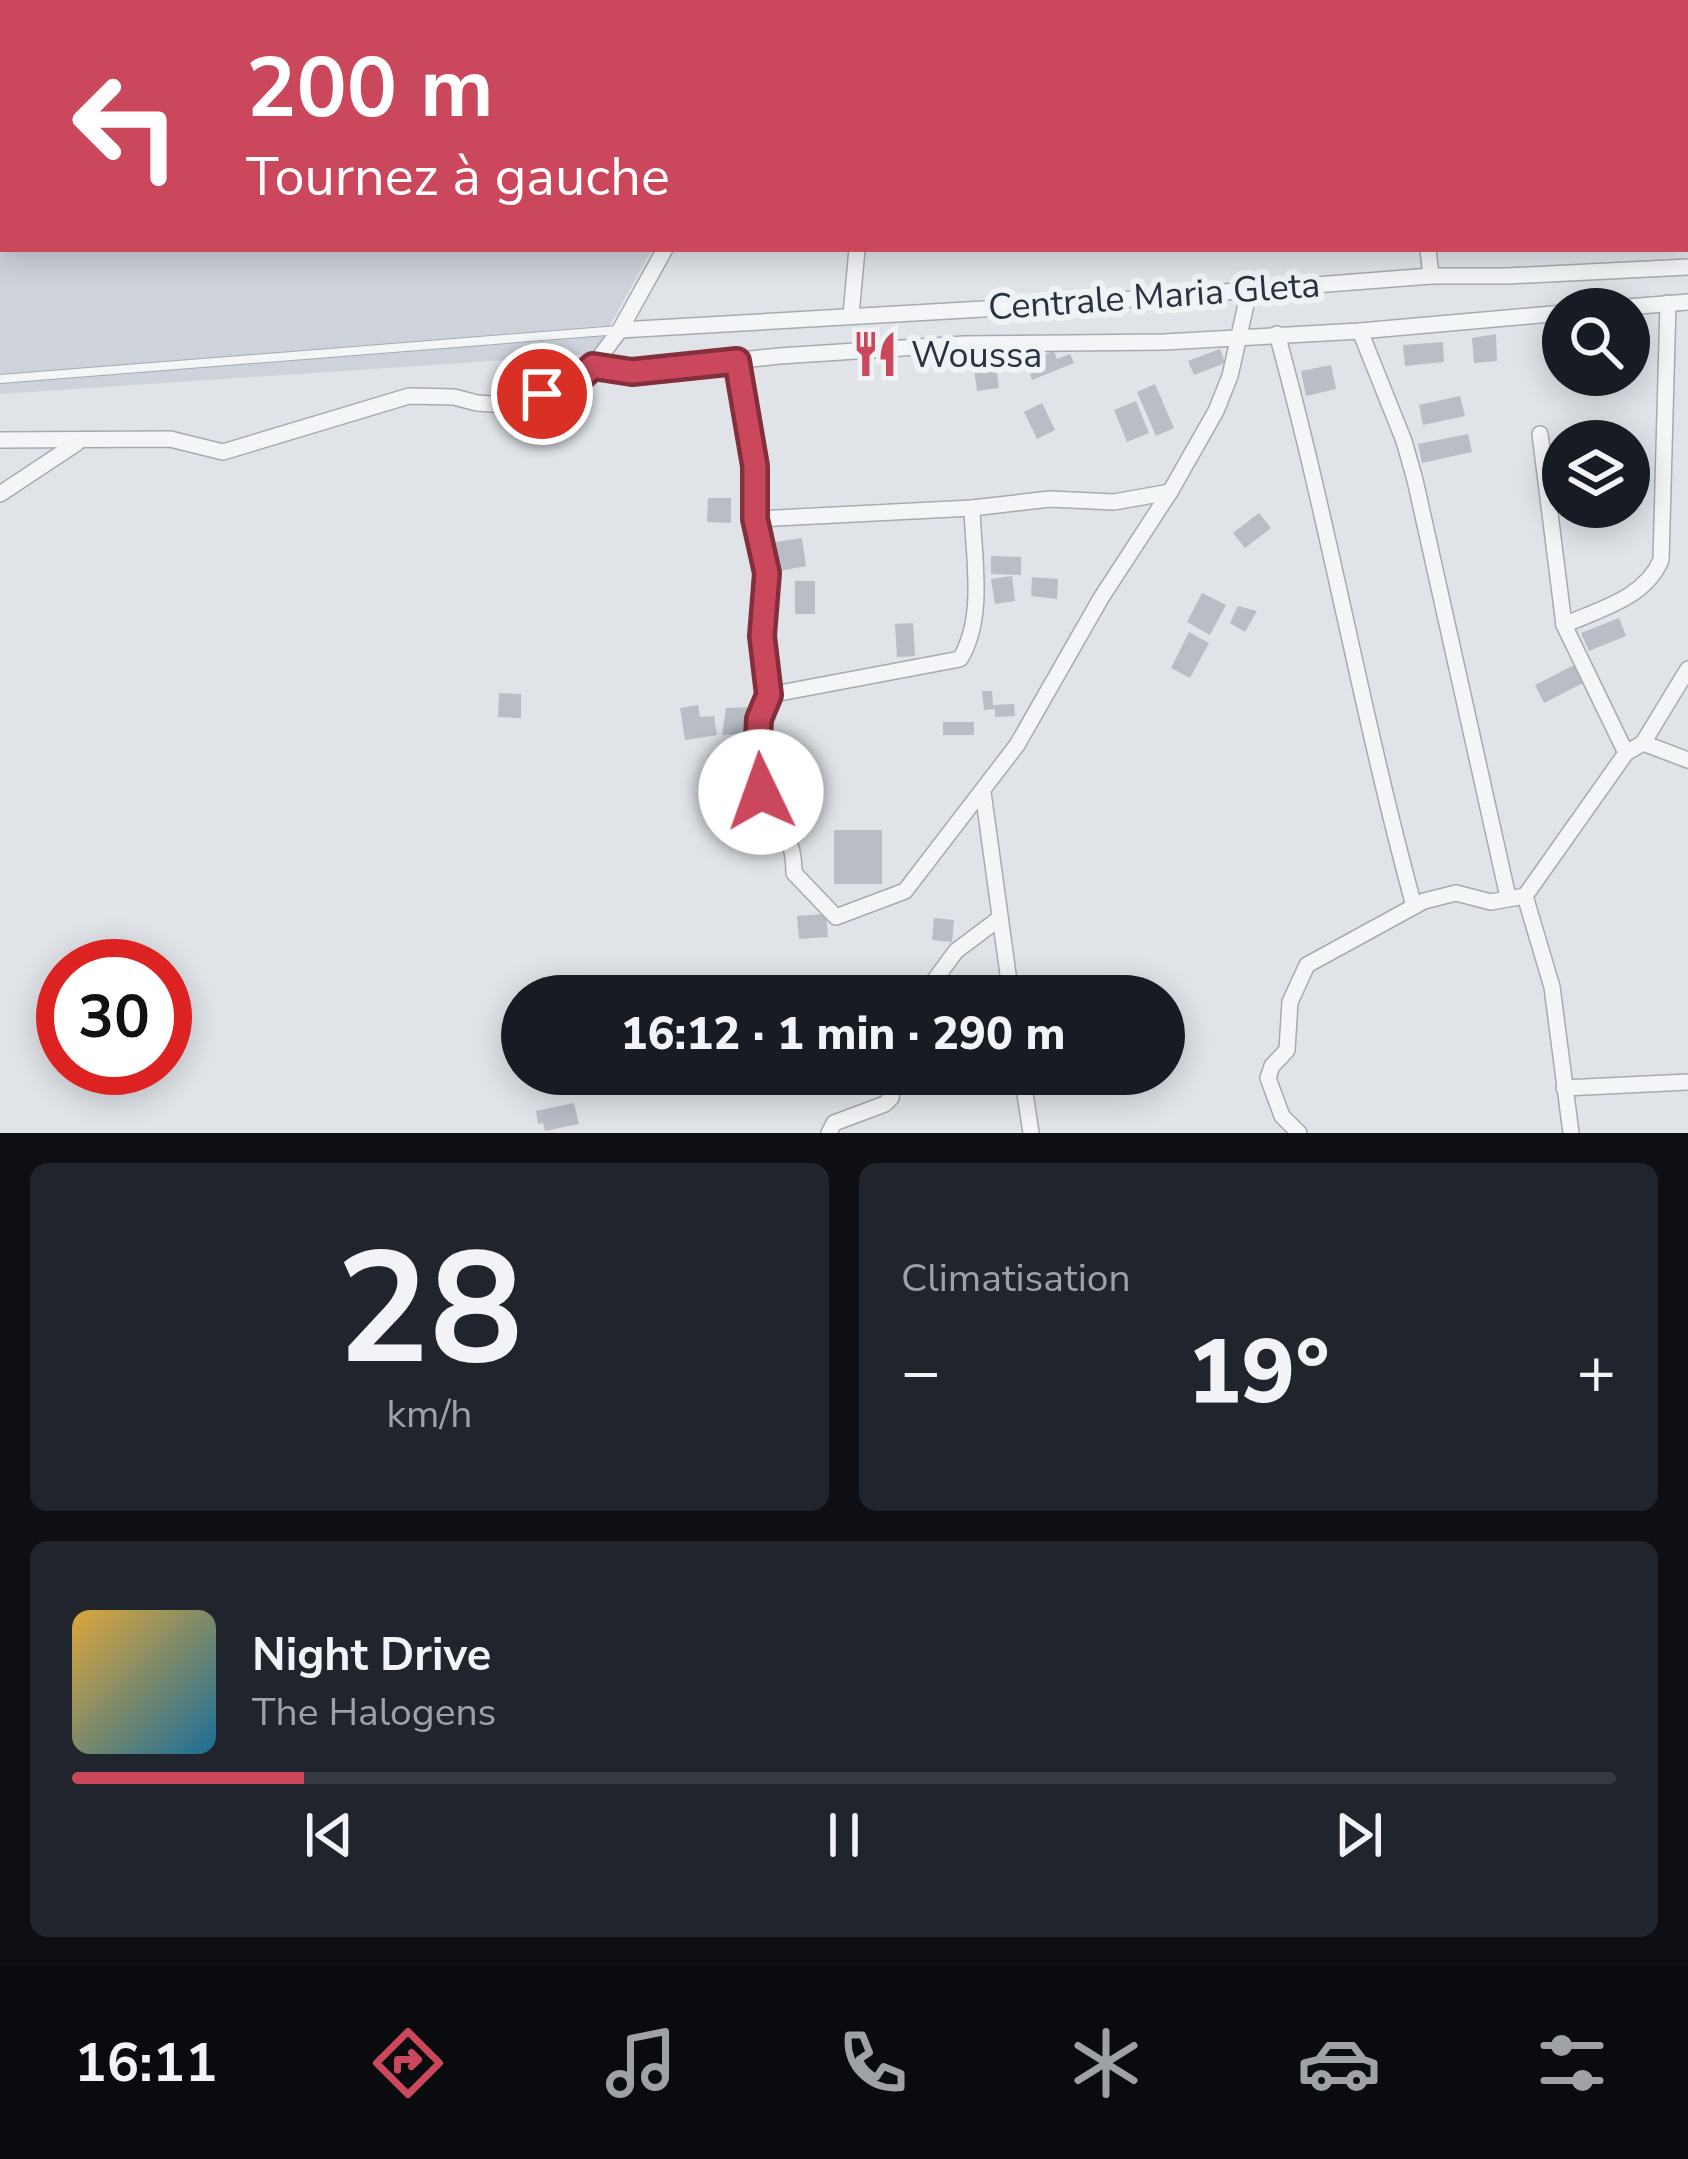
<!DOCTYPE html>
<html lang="fr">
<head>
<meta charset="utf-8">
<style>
	body { margin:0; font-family:"Nunito Sans",sans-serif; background:#20242c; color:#f1f3f6; height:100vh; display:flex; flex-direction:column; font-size:45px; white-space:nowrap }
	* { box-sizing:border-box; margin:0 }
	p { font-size:39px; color:#9ea1a6 }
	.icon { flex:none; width:66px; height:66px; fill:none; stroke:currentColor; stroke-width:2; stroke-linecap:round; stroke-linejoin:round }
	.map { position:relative; height:1133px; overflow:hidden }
	.drawer { display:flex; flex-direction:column; gap:30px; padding:30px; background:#0d0f14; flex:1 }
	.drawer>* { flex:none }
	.guide { position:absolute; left:0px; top:0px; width:1689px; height:252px; box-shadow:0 6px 30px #0003; background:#cb485c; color:#fff; overflow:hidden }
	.tools { position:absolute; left:1542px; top:288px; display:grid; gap:24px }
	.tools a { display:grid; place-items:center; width:108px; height:108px; border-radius:50%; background:#171b24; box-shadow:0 6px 30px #0003; font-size:60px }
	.speed { position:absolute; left:36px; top:939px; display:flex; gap:24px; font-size:60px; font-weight:700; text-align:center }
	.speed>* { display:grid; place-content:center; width:156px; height:156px; border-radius:50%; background:#171b24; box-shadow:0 6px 30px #0003; line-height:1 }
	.speed .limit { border:18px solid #d22; background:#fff; color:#111 }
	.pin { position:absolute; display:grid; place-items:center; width:102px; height:102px; color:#fff; margin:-51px; border:6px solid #fff; border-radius:50%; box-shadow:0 3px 12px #0007 }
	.me { position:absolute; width:132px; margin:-66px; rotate:357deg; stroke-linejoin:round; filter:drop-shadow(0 0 9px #0008) }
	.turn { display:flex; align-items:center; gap:42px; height:252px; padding:0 48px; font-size:54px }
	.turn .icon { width:156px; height:156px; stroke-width:2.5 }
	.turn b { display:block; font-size:84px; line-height:102px }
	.big { font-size:90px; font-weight:800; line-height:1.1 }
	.drawer .widget { flex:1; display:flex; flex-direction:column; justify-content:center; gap:18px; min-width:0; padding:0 42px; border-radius:18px; background:#20242c }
	.drawer .dial { align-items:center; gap:0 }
	.dial b { font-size:156px; line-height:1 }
	.song { display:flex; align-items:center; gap:36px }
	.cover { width:144px; height:144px; border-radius:18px; background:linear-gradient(135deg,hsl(40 70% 55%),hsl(200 70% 35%)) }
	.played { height:12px; border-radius:6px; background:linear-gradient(90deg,#cb485c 15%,#363941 15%) }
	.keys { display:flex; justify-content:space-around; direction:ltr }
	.heat { display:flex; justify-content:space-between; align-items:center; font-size:66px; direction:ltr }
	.drawer .tiles { flex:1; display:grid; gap:30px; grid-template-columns:1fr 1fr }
	.widget:last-child { grid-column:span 2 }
	.trip { position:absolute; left:501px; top:975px; width:684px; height:120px; border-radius:60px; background:#171b24; box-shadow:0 6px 30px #0003; font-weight:800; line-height:120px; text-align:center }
	.tabs { display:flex; height:192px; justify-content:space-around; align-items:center; background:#090b0e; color:#9ea1a6 }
	.tabs .icon { width:84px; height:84px }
	.tabs .selected { color:#cb485c }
	.tabs b { font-size:54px; color:#f1f3f6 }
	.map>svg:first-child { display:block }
</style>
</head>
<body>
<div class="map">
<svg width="1688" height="1133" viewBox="0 0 1688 1133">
	<rect width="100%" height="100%" fill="#e0e4e9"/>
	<path fill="#ced3db" d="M0,0h791l-788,3v246h649l-58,105 -594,40z"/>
	<g fill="#b8bdc6">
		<path d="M1641,313l10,25 -22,10v-30z"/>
		<path d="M1496,334l1,27 -23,2 -2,-25z"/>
		<path d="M1443,342l1,20 -39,4 -2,-21z"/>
		<path d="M1043,346l3,8 8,-3 3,8 13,-5 4,9 -42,17 -2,-6 7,-3 -8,-20z"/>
		<path d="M1220,349l5,14 -31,12 -6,-14z"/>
		<path d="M994,351l5,37 -22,3 -5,-37z"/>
		<path d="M1331,365l5,24 -30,7 -5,-25z"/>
		<path d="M1155,384l19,44 -18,8 -19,-44z"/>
		<path d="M1460,396l5,20 -42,9 -4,-20z"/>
		<path d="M1136,401l13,32 -22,9 -13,-32z"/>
		<path d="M1042,403l13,27 -18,9 -13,-27z"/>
		<path d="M1468,434l4,18 -50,11 -4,-19z"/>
		<path d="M708,498h23v25l-24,-1z"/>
		<path d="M1259,513l12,15 -26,20 -12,-15z"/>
		<path d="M802,538l4,28 -32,6 -4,-29z"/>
		<path d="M991,556l30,1v18l-30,-1z"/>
		<path d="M1012,576l3,25 -20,3 -4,-25z"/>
		<path d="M1032,577l26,2 -1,20 -26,-3z"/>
		<rect x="795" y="581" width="20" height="33"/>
		<path d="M1202,593l24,12 -16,30 -23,-13z"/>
		<path d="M1238,606l19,5 -12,21 -15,-9z"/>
		<path d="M1619,618l7,18 -37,15 -8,-18z"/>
		<path d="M913,623l2,33 -18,1 -2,-33z"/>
		<path d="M1189,632l20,11 -19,35 -19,-10z"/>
		<path d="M1578,663l9,18 -43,22 -9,-18z"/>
		<path d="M982,691h10l1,14 21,-1 1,12 -20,1v-8l-11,1z"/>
		<path d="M499,693l22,1v24l-23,-1z"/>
		<path d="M698,705l2,12 14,-1 3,19 -32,5 -5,-32z"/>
		<path d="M754,707l-6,27 -26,1 4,-27z"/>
		<rect x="943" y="722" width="31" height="13"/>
		<rect x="834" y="830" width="48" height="54"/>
		<path d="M826,914l2,23 -29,2 -2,-23z"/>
		<path d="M934,918l20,2 -2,22 -20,-2z"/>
		<path d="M574,1103l5,21 -34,7 -2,-8 -5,1 -2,-13z"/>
	</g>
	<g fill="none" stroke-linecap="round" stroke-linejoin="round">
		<defs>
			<path id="service" d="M0,379l619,-49"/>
			<g id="minor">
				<path d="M1392,0v3"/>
				<path d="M1548,0l1,3"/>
				<path d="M799,3l2,-3"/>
				<path d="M923,3l12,-3"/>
				<path d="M1659,3l26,-3"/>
				<path d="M1686,140h2"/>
				<path d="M1428,249l3,27"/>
				<path d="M1604,309l84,-7"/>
				<path d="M851,315l6,-66"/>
				<path d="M620,330l449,-26 362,-28h76l181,-9"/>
				<path d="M1360,331l44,110 11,39 93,417"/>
				<path d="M1277,334c52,189 85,382 137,572"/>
				<path d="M737,361l18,105v53l12,54 -5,79 7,43 191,-36c26,-42 13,-104 12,-151"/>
				<path d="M593,366l39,6 147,-16 185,-12 200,-2 196,-11 203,-18"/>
				<path d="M1540,434l24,191 62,128"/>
				<path d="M0,440l170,-1 53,13 186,-56 45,1 23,6 30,2 17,-4 55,-22 14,-13 27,-36 45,-81"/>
				<path d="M0,494l77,-51"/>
				<path d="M755,519l217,-11 78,-9 64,3 56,-10"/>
				<path d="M1564,625c36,-16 81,-27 97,-65l7,-257"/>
				<path d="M769,695c-13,33 -19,77 -2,110 16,29 27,33 27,68l42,44 69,-26 112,-146 84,-147 69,-106 46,-81 14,-35 19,-85"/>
				<path d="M1643,743l45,17"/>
				<path d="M983,792l28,204"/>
				<path d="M1525,896l101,-143 17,-10 45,-74"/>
				<path d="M1525,896l27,91 19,146"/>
				<path d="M923,996l33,-45 44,-33"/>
				<path d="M1022,1074l9,59"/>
				<path d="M1564,1088l124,-6"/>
				<path d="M829,1133l5,-10 51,-19 6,-6 4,-24"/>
				<path d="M1299,1133l-17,-17 -14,-38 4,-12 15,-16 3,-48 17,-37 117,-64 32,-8 35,9 34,-6"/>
			</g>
		</defs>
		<use href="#service" stroke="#a5abb3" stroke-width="10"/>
		<use href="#minor" stroke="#a5abb3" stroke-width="18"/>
		<use href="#service" stroke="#f3f5f7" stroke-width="8"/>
		<use href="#minor" stroke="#f3f5f7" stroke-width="15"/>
	</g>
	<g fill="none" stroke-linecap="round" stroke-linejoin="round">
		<defs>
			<path id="route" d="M542,394l37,-15 14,-13 39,6 105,-11 18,105v53l12,54 -5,63 7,59 -10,24 -1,19 3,54"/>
		</defs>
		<use href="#route" stroke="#842f3c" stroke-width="30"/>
		<use href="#route" stroke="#cb485c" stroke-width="21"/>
	</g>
	<defs>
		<symbol id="restaurant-bare" viewBox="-9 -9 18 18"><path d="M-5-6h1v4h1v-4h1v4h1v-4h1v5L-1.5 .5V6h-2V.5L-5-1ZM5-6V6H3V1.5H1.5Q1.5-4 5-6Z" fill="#cb485c" stroke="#f0f3f6" stroke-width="2.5" paint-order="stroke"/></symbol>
	</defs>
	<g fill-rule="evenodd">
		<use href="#restaurant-bare" x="842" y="321" width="66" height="66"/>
	</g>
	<g text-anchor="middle" stroke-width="12" stroke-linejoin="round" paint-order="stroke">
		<g font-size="36" fill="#293240" stroke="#f0f3f6">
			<text transform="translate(1154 295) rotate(-4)" y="13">Centrale Maria Gleta</text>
		</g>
		<g font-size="36" fill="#293240" stroke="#f0f3f6" text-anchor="start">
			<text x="911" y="367">Woussa</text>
		</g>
	</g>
</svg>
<div class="tools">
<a><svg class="icon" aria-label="search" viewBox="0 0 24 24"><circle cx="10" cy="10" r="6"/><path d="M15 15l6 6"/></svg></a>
<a><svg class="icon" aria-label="layers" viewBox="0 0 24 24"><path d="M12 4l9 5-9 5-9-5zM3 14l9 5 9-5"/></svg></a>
</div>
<div class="speed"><div class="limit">30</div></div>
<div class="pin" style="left:542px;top:394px;background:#d93025"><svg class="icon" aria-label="arrive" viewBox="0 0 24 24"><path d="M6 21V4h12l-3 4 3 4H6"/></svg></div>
<svg class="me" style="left:761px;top:792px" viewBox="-20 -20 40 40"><circle r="19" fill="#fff"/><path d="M0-13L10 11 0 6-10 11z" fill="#cb485c"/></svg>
<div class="trip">16:12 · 1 min · 290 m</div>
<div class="guide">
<div class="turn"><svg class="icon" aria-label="left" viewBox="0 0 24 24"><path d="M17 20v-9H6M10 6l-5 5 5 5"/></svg><div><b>200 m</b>Tournez à gauche</div></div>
</div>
</div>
<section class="drawer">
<div class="tiles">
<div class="widget dial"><b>28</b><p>km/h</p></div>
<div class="widget"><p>Climatisation</p>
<div class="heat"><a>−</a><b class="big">19°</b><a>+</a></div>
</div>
<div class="widget">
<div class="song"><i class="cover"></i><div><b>Night Drive</b><p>The Halogens</p></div></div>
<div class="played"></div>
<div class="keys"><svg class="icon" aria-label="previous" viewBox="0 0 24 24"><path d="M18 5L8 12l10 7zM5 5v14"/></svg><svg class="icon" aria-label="pause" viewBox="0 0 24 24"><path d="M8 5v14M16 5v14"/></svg><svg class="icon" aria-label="next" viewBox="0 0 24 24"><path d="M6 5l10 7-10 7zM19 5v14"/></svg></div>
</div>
</div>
</section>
<nav class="tabs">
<b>16:11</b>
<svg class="icon selected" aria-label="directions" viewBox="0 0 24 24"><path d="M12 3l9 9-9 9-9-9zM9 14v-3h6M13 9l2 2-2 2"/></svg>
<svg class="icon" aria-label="music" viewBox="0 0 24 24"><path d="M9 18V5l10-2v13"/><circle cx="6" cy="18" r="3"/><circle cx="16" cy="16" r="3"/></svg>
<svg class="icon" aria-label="phone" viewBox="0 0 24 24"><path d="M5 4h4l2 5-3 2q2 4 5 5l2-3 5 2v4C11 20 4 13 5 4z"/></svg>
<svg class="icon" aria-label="climate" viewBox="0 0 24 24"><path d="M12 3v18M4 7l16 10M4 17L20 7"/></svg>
<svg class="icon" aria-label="car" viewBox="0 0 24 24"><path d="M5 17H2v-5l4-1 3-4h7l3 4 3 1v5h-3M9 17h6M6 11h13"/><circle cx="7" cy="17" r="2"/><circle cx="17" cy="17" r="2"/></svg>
<svg class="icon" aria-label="filters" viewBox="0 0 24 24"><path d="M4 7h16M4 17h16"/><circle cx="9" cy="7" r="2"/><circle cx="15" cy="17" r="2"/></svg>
</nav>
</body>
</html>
